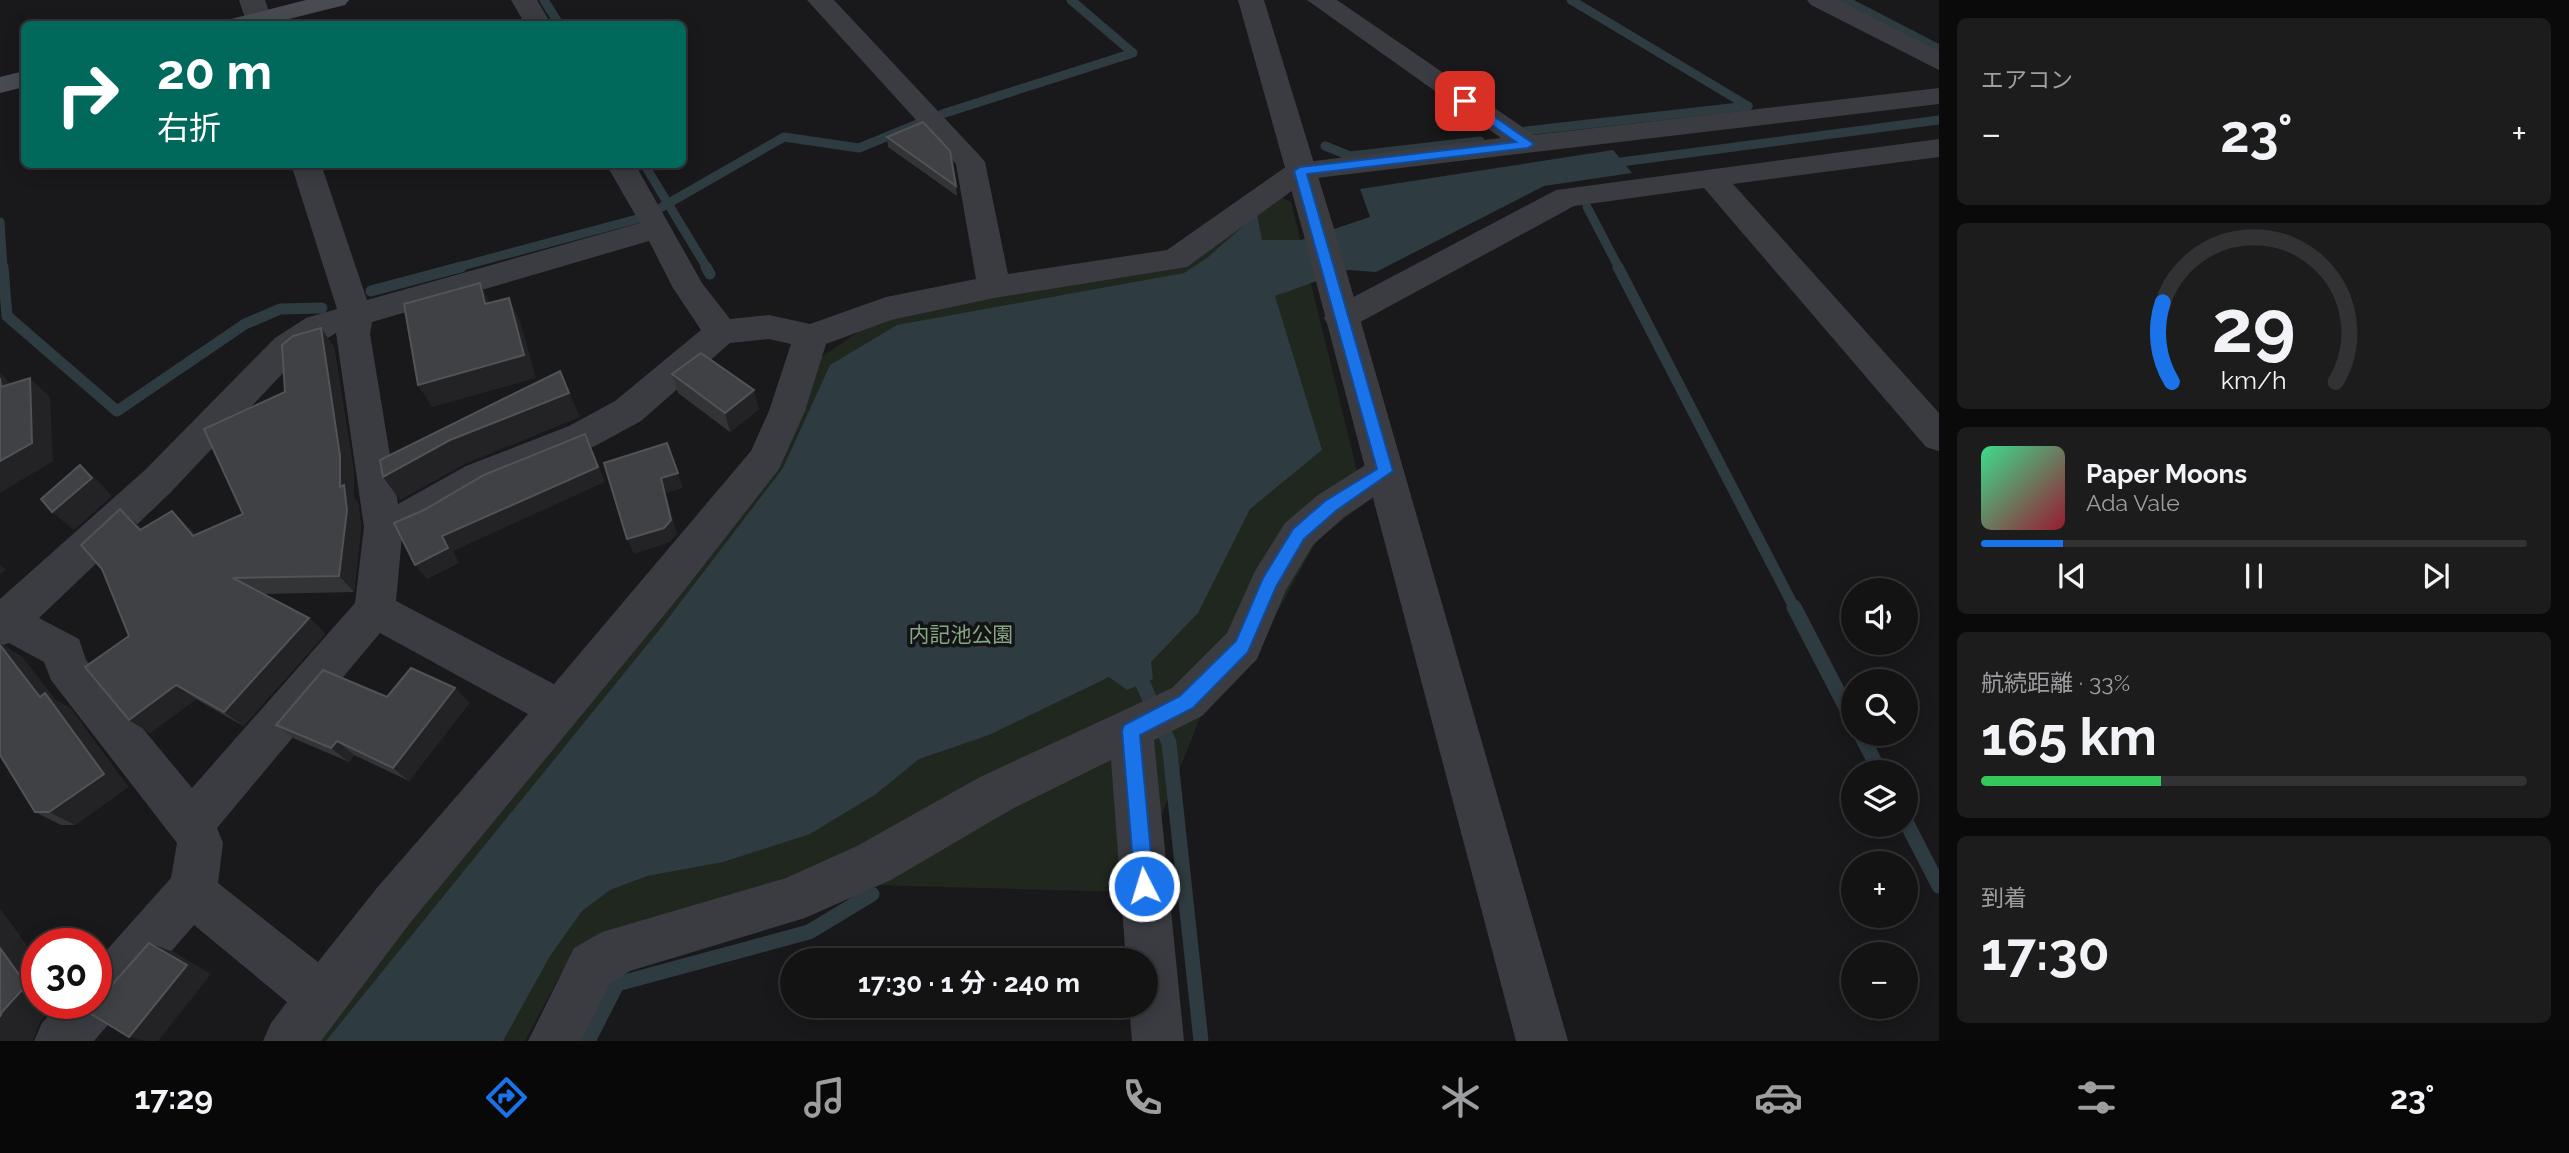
<!DOCTYPE html>
<html lang="ja">
<head>
<meta charset="utf-8">
<style>
	body { margin:0; font-family:Raleway,"Noto Sans JP",sans-serif; background:#1c1c1d; color:#f1f3f6; height:100vh; display:flex; flex-direction:column; font-size:26px; white-space:nowrap }
	* { box-sizing:border-box; margin:0 }
	p { font-size:23px; color:#9d9ea0 }
	.icon { flex:none; width:38px; height:38px; fill:none; stroke:currentColor; stroke-width:2; stroke-linecap:round; stroke-linejoin:round }
	.map { position:relative; flex:1; overflow:hidden }
	.side { display:flex; flex-direction:column; gap:18px; padding:18px; background:#0a0a0b; width:630px }
	.side>* { flex:none }
	.hud { position:absolute; left:21px; top:21px; width:665px; height:147px; border-radius:10px; box-shadow:0 4px 18px #0003,0 0 0 2px #323234; background:#00695c; color:#fff; overflow:hidden }
	.controls { position:absolute; left:1841px; top:578px; display:grid; gap:14px }
	.controls a { display:grid; place-items:center; width:77px; height:77px; border-radius:50%; background:#131314; box-shadow:0 4px 18px #0003,0 0 0 2px #323234; font-size:35px }
	.speed { position:absolute; left:21px; top:928px; display:flex; gap:14px; font-size:35px; font-weight:700; text-align:center }
	.speed>* { display:grid; place-content:center; width:91px; height:91px; border-radius:50%; background:#131314; box-shadow:0 4px 18px #0003,0 0 0 2px #323234; line-height:1 }
	.speed .limit { border:10px solid #d22; background:#fff; color:#111 }
	.pin { position:absolute; display:grid; place-items:center; width:60px; height:60px; color:#fff; margin:-30px; border-radius:14px; box-shadow:0 4px 10px #0006 }
	.me { position:absolute; width:77px; margin:-38px; rotate:355deg; stroke-linejoin:round; filter:drop-shadow(0 0 5px #0008) }
	.turn { display:flex; align-items:center; gap:24px; height:147px; padding:0 21px; font-size:32px }
	.turn .icon { width:91px; height:91px; stroke-width:2.5 }
	.turn b { display:block; font-size:49px; line-height:60px }
	.big { font-size:52px; font-weight:700; line-height:1.1 }
	.side .card { flex:1; display:flex; flex-direction:column; justify-content:center; gap:10px; min-width:0; padding:0 24px; border-radius:10px; background:#1c1c1d }
	.side .dial { align-items:center; gap:0 }
	.dial svg { height:182px; overflow:visible; fill:none; stroke:#323234; stroke-width:7; stroke-linecap:round; text-anchor:middle }
	.dial text { fill:#f1f3f6; stroke:none }
	.song { display:flex; align-items:center; gap:21px }
	.cover { width:84px; height:84px; border-radius:10px; background:linear-gradient(135deg,hsl(150 70% 55%),hsl(350 70% 35%)) }
	.played { height:7px; border-radius:4px; background:linear-gradient(90deg,#1a73e8 15%,#323234 15%) }
	.keys { display:flex; justify-content:space-around; direction:ltr }
	.heat { display:flex; justify-content:space-between; align-items:center; font-size:38px; direction:ltr }
	.charge { height:10px; border-radius:5px; background:linear-gradient(90deg,#34c759 33%,#323234 0) }
	.trip { position:absolute; left:780px; top:948px; width:378px; height:70px; border-radius:35px; background:#131314; box-shadow:0 4px 18px #0003,0 0 0 2px #323234; font-weight:700; line-height:70px; text-align:center }
	.dock { display:flex; height:112px; justify-content:space-around; align-items:center; background:#080808; color:#9d9ea0 }
	.dock .icon { width:49px; height:49px }
	.dock .active { color:#1a73e8 }
	.dock b { font-size:32px; color:#f1f3f6 }
	main { display:flex; flex:1; min-height:0 }
	.map>svg:first-child { display:block }
</style>
</head>
<body>
<main>
<div class="map">
<svg width="1939" height="1041" viewBox="0 0 1939 1041">
	<rect width="100%" height="100%" fill="#19191b"/>
	<path fill="#1f271f" d="M1280,197l11,5 74,301 -48,37 -66,120 -50,55 -70,177 -261,-7 -306,83 -39,73h-218l355,-433 152,-246 56,-38 68,-17 246,-43z"/>
	<path fill="#2e3b40" d="M1613,150l19,23 -88,13 -168,86 -28,-2 -73,26 47,154 -72,59 -52,104 -47,49 2,17 -26,11 -18,-13 -120,58 -70,24 -43,35 -66,40 -87,28 -76,14 -37,14 -28,21 -32,45 -47,85h-177l334,-412 123,-161 47,-103 67,-40 287,-52 23,-15 50,-44 5,26h39l69,-23 -10,-28z"/>
	<g fill="none" stroke-linecap="round" stroke-linejoin="round">
		<g stroke="#2e3b40" stroke-width="9">
			<path d="M544,0l15,24"/>
			<path d="M1571,0l177,106"/>
			<path d="M1844,0l95,49"/>
			<path d="M942,114l191,-61 -62,-53"/>
			<path d="M1526,131l222,-25"/>
			<path d="M1325,146l25,10 130,-15"/>
			<path d="M644,164l63,104"/>
			<path d="M1606,164l333,-44"/>
			<path d="M662,207l122,-70 75,11 61,-25"/>
			<path d="M1587,207l32,61"/>
			<path d="M0,222l3,46"/>
			<path d="M455,268l182,-49"/>
		</g>
		<g stroke="#2e3b40" stroke-width="11">
			<path d="M3,267l4,49 110,95 128,-87 35,-15 42,-1"/>
			<path d="M706,267l4,7"/>
			<path d="M1618,267l177,342"/>
			<path d="M371,291l90,-24"/>
		</g>
		<g stroke="#2e3b40" stroke-width="15">
			<path d="M1794,607l59,114"/>
			<path d="M1136,668l33,75 32,298"/>
			<path d="M1860,733l20,39"/>
			<path d="M1906,822l33,64"/>
			<path d="M588,1041l29,-57 192,-52 63,-38"/>
		</g>
		<g fill="#3a3c41" fill-rule="evenodd">
			<path d="M239,0h26l8,24h-26z"/>
			<path d="M511,0h26l14,24h-26z"/>
			<path d="M807,0h27l146,156 5,6 23,112 159,-24 123,-86 211,-26 -194,-138h30l197,135 405,-47v16l-631,75 -121,88 -193,31 -103,22 -65,24 -21,67 -26,58 -100,128 -269,326 -89,118h-58l8,-18 16,-21 -93,-77 -100,116h-60l8,-18 18,-20h36v-41l75,-84 6,-35 -126,-163 -7,-18 -35,-19 -9,3v-47l145,-129 130,-132 31,-20 31,-9 -46,-145h30l46,136 273,-77 -34,-59h29l67,119 28,36 39,-4 41,9 76,-27 90,-18 -20,-115zM649,241l24,47 28,42 -86,71 -46,25 -103,40 -68,38 -28,-170 2,-12zM336,333l28,194 -9,76 -163,185 -106,-128 -7,-21 -40,-21 132,-126 128,-136zM769,339l22,5 -22,67 -18,40 -197,233 -158,-83 6,-65 32,-13 58,-35 103,-42 46,-25 89,-78zM380,633l148,81 -152,175 -58,73 -100,-79 5,-40 -6,-15z"/>
			<path d="M1807,0h32l100,51v19l-128,-65z"/>
			<path d="M1939,139v18l-206,27 206,229v38l-13,-4 -222,-259 -130,18 -221,120 -12,4 -12,-4 -5,-8 5,-8 227,-120z"/>
			<path d="M1385,456l13,5 6,10 -6,10 -54,36 -31,28 -27,45 -29,69 -55,57 -48,24 30,301h-52l-3,-35h17v-45h-20l-15,-201 -99,49 -121,71 -86,38 -175,53 -20,13 -29,57h-53l46,-93 28,-16 184,-54 71,-32 123,-69 192,-89 55,-55 28,-62 30,-48 33,-28 54,-34z"/>
		</g>
		<path fill="#3a3c41" fill-rule="evenodd" d="M1238,0h26l71,232 233,809h-52l-213,-809z"/>
		<g fill="#484b51" fill-rule="evenodd">
			<path d="M306,0h43l-4,5 -76,19h-42l4,-5z"/>
			<path d="M24,71v16l-24,6v-16z"/>
		</g>
	</g>
	<g fill="#323436">
		<path d="M887,137l69,49 1,10 -69,-49z"/>
		<path d="M334,347l20,126v25l4,5 3,24 -7,65 -91,2 46,24 16,16 -82,92 -47,-27 -46,34 -21,-13v-84l10,-110 3,3 48,-1 6,7 47,-21 42,-122z"/>
		<path d="M672,374l87,35 -29,23 -52,-39z"/>
		<path d="M0,643l23,15 32,42 15,8 58,79 -53,38h-14l-26,-13 -35,-57z"/>
		<path d="M455,688l14,15 -60,78 -55,-26 -5,7 -54,-23 -19,-14 111,-28z"/>
		<path d="M0,909l37,51v43h20l-17,18 -8,20h-32z"/>
	</g>
	<g fill="#232325">
		<path d="M480,283l12,24 -7,-3z"/>
		<path d="M509,298l11,23 16,57 -104,29 -14,-22z"/>
		<path d="M321,328l13,19 20,126v25l4,5 3,24 -7,65 -15,-16z"/>
		<path d="M560,371l20,46 -115,47 -65,36 -17,-23z"/>
		<path d="M0,372l22,26 -21,-11z"/>
		<path d="M30,378l20,19 3,64 -53,32v-32z"/>
		<path d="M754,390l5,19 -29,23 -5,-19z"/>
		<path d="M585,434l20,48 -152,69 6,12 -32,16 -12,-14 27,-29z"/>
		<path d="M667,443l16,45 -17,5 11,41 -7,8 -36,12 -7,-15 34,-61z"/>
		<path d="M80,465l21,19 11,12 -38,34 -22,-18z"/>
		<path d="M120,509l19,17 20,21 -19,-17z"/>
		<path d="M172,511l18,17 21,25 -18,-17z"/>
		<path d="M0,565l6,5 -6,4z"/>
		<path d="M309,618l16,16 -82,92 -19,-14z"/>
		<path d="M0,643l23,15 32,42 15,8 58,79 -53,38 -26,-13 -9,-115z"/>
		<path d="M176,685l20,14 -46,34 -21,-13z"/>
		<path d="M455,688l14,15 -60,78 -16,-13z"/>
		<path d="M337,741l17,14 -5,7 -18,-14z"/>
		<path d="M0,909l37,51v32l-7,-2 -30,-42z"/>
		<path d="M149,943l25,9 37,22 -53,67h-12l-17,-4z"/>
		<path d="M21,991l16,4v8h20l-17,18 -8,20h-32v-24l2,-5z"/>
	</g>
	<g fill="#3f4144" stroke="#505357" stroke-width="2">
		<path d="M923,122l27,29 6,35 -69,-49z"/>
		<path d="M480,283l5,21 24,-6 15,57 -106,30 -14,-81z"/>
		<path d="M321,328l19,128v31l4,-2 3,25 -8,66 -106,2 76,40 -85,94 -48,-27 -47,35 -44,-53 44,-31 -27,-67 -21,-24 39,-36 20,21 32,-19 21,25 50,-22 -39,-85 81,-37 -3,-47 11,-9z"/>
		<path d="M701,353l53,37 -29,23 -53,-39z"/>
		<path d="M560,371l9,22 -119,47 -67,37 -3,-17z"/>
		<path d="M0,378l1,9 29,-9 2,65 -32,18z"/>
		<path d="M585,434l13,33 -156,69 6,12 -33,17 -21,-42 30,-13 60,-35z"/>
		<path d="M667,443l11,30 -17,5 10,42 -7,8 -37,11 -23,-76z"/>
		<path d="M80,465l12,13 -40,34 -11,-13z"/>
		<path d="M0,645l40,52 5,-4 59,81 -55,38h-14l-35,-57z"/>
		<path d="M411,668l44,20 -62,80 -56,-27 -6,7 -55,-23 47,-55 64,27z"/>
		<path d="M149,943l38,22 -58,72 -41,-25z"/>
		<path d="M0,948l30,42 -9,1 -19,21 -2,5z"/>
	</g>
	<path fill="#1a73e8" stroke="#114b97" stroke-width="2" d="M1461,99h8l65,45 -6,4 -221,26 86,297 -56,39 -33,29 -28,48 -28,65 -55,56 -53,27 14,151 -2,7 -8,3 -7,-3 -2,-7 -13,-155 2,-6 56,-29 56,-55 27,-63 30,-49 32,-28 52,-32 -83,-298 6,-4 216,-25 -55,-39z"/>
	<g text-anchor="middle" stroke-width="7" stroke-linejoin="round" paint-order="stroke">
		<g font-size="21" fill="#85a782" stroke="#141416">
			<text x="961" y="642">内記池公園</text>
		</g>
	</g>
</svg>
<div class="controls">
<a><svg class="icon" aria-label="sound" viewBox="0 0 24 24"><path d="M4 9h4l5-4v14l-5-4H4zM17 9q2 3 0 6"/></svg></a>
<a><svg class="icon" aria-label="search" viewBox="0 0 24 24"><circle cx="10" cy="10" r="6"/><path d="M15 15l6 6"/></svg></a>
<a><svg class="icon" aria-label="layers" viewBox="0 0 24 24"><path d="M12 4l9 5-9 5-9-5zM3 14l9 5 9-5"/></svg></a>
<a>+</a>
<a>−</a>
</div>
<div class="speed"><div class="limit">30</div></div>
<div class="pin" style="left:1465px;top:101px;background:#d93025"><svg class="icon" aria-label="arrive" viewBox="0 0 24 24"><path d="M6 21V4h12l-3 4 3 4H6"/></svg></div>
<svg class="me" style="left:1144px;top:886px" viewBox="-20 -20 40 40"><circle r="17" fill="#1a73e8" stroke="#fff" stroke-width="3"/><path d="M0-11L8 9 0 5-8 9z" fill="#fff"/></svg>
<div class="trip">17:30 · 1 分 · 240 m</div>
<div class="hud">
<div class="turn"><svg class="icon" aria-label="right" viewBox="0 0 24 24"><path d="M7 20v-9h11M14 6l5 5-5 5"/></svg><div><b>20 m</b>右折</div></div>
</div>
</div>
<section class="side">
<div class="card"><p>エアコン</p>
<div class="heat"><a>−</a><b class="big">23°</b><a>+</a></div>
</div>
<div class="card dial"><svg viewBox="0 0 100 80">
<path d="M14 69A42 42 0 1 1 86 69"/>
<path d="M14 69A42 42 0 0 1 10 34" stroke="#1a73e8"/>
<text x="50" y="56" font-size="32" font-weight="700">29</text>
<text x="50" y="72" font-size="11">km/h</text>
</svg></div>
<div class="card">
<div class="song"><i class="cover"></i><div><b>Paper Moons</b><p>Ada Vale</p></div></div>
<div class="played"></div>
<div class="keys"><svg class="icon" aria-label="previous" viewBox="0 0 24 24"><path d="M18 5L8 12l10 7zM5 5v14"/></svg><svg class="icon" aria-label="pause" viewBox="0 0 24 24"><path d="M8 5v14M16 5v14"/></svg><svg class="icon" aria-label="next" viewBox="0 0 24 24"><path d="M6 5l10 7-10 7zM19 5v14"/></svg></div>
</div>
<div class="card"><p>航続距離 · 33%</p><b class="big">165 km</b><div class="charge"></div></div>
<div class="card"><p>到着</p><b class="big">17:30</b></div>
</section>
</main>
<nav class="dock">
<b>17:29</b>
<svg class="icon active" aria-label="directions" viewBox="0 0 24 24"><path d="M12 3l9 9-9 9-9-9zM9 14v-3h6M13 9l2 2-2 2"/></svg>
<svg class="icon" aria-label="music" viewBox="0 0 24 24"><path d="M9 18V5l10-2v13"/><circle cx="6" cy="18" r="3"/><circle cx="16" cy="16" r="3"/></svg>
<svg class="icon" aria-label="phone" viewBox="0 0 24 24"><path d="M5 4h4l2 5-3 2q2 4 5 5l2-3 5 2v4C11 20 4 13 5 4z"/></svg>
<svg class="icon" aria-label="climate" viewBox="0 0 24 24"><path d="M12 3v18M4 7l16 10M4 17L20 7"/></svg>
<svg class="icon" aria-label="car" viewBox="0 0 24 24"><path d="M5 17H2v-5l4-1 3-4h7l3 4 3 1v5h-3M9 17h6M6 11h13"/><circle cx="7" cy="17" r="2"/><circle cx="17" cy="17" r="2"/></svg>
<svg class="icon" aria-label="filters" viewBox="0 0 24 24"><path d="M4 7h16M4 17h16"/><circle cx="9" cy="7" r="2"/><circle cx="15" cy="17" r="2"/></svg>
<b>23°</b>
</nav>
</body>
</html>
